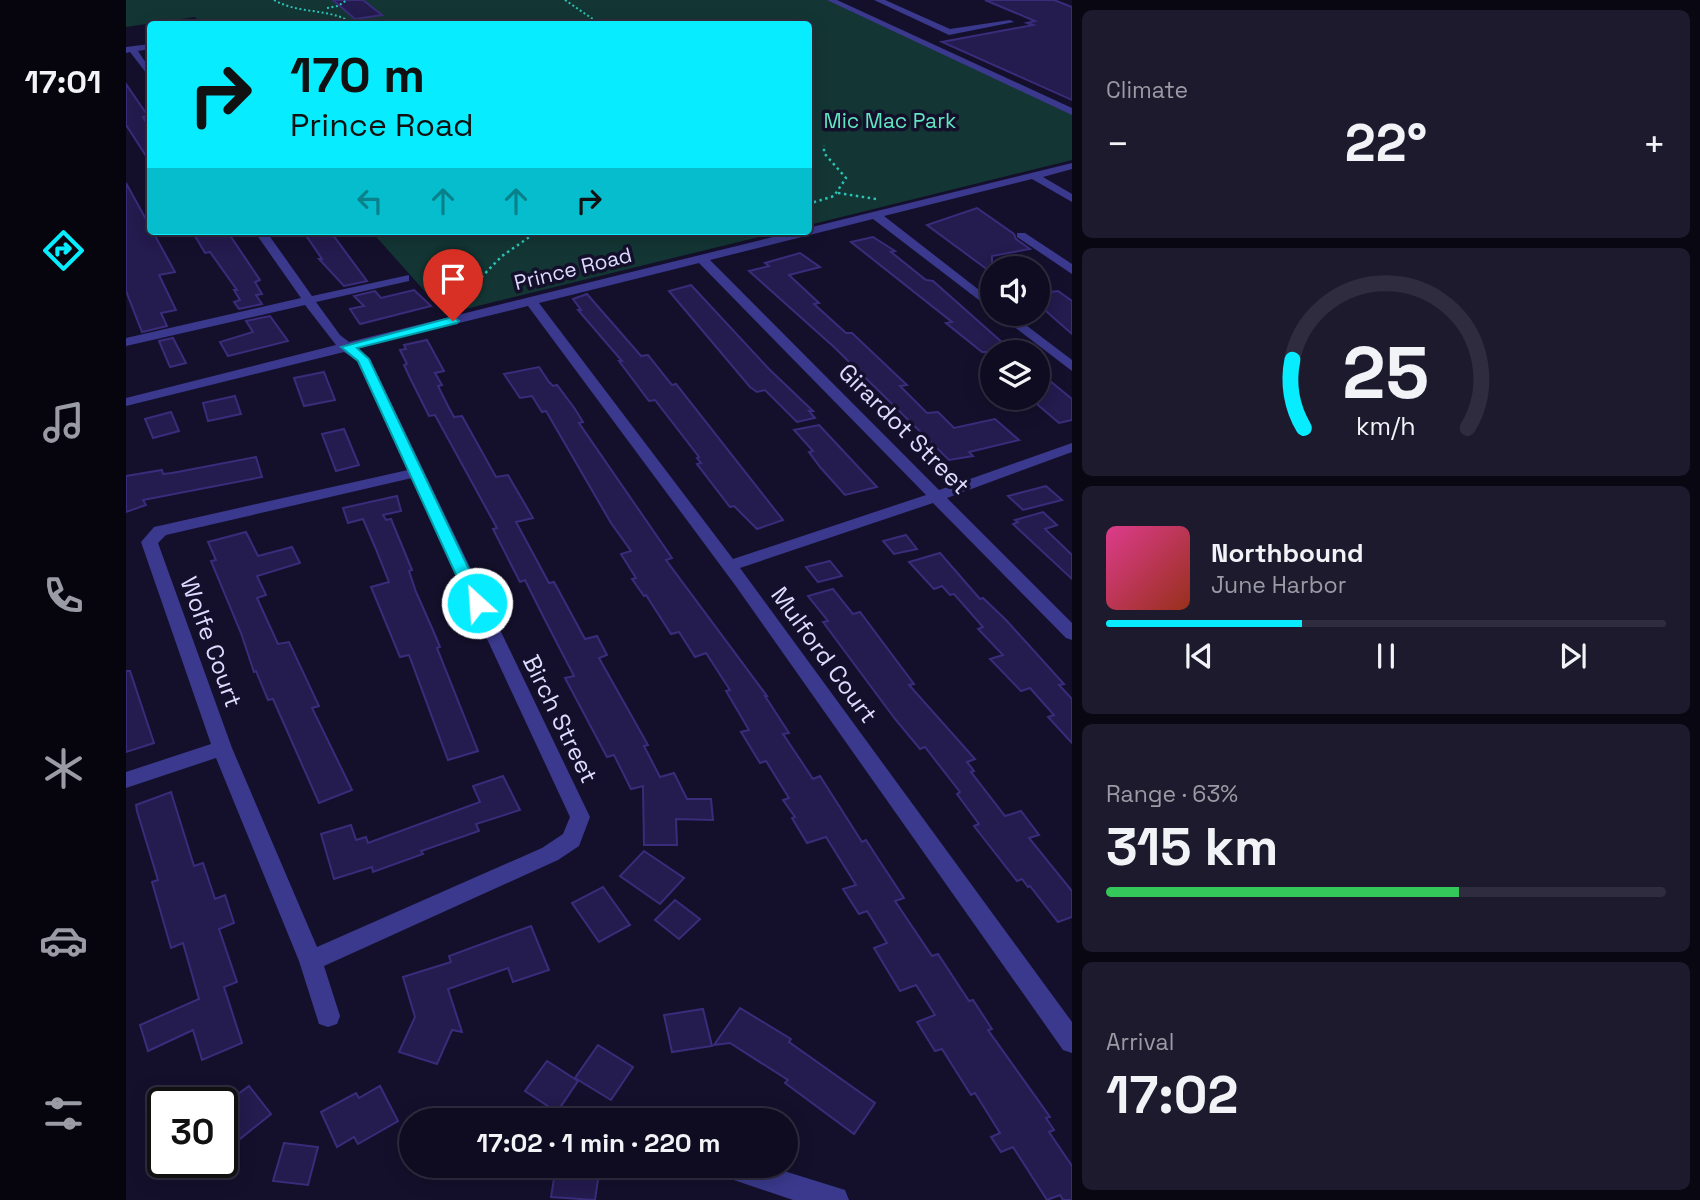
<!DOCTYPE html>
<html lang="en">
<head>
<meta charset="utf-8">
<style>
	body { margin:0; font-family:"Space Grotesk",sans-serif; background:#1d1a2e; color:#f1f3f6; height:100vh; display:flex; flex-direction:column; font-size:26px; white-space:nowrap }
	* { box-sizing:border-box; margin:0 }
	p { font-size:23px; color:#9b9ba5 }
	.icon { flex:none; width:38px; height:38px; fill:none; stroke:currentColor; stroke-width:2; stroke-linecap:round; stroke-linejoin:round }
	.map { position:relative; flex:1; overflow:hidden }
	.drawer { display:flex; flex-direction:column; gap:10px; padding:10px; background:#080712; width:628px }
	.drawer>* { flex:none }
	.guide { position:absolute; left:21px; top:21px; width:665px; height:214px; border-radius:7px; box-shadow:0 4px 18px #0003,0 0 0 2px #2f2c3f; background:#07edff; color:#111; overflow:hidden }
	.buttons { position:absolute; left:854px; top:256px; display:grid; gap:14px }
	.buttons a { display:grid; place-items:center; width:70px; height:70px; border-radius:50%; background:#0f0c21; box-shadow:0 4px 18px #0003,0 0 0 2px #2f2c3f; font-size:35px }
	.speed { position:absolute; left:21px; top:1087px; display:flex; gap:14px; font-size:35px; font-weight:700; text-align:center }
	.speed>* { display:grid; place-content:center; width:91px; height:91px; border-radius:50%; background:#0f0c21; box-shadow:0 4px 18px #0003,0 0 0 2px #2f2c3f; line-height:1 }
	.speed .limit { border:4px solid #111; border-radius:10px; background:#fff; color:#111 }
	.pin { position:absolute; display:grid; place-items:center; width:60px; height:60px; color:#fff; margin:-72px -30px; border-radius:50% 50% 50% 0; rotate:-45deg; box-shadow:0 0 7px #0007 }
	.pin .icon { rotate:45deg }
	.me { position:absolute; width:77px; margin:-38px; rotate:334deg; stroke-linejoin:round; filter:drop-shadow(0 0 5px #0008) }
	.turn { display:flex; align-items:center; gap:24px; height:147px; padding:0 28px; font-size:32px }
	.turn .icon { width:91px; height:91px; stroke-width:2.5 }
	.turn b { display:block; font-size:49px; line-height:60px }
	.lanes { display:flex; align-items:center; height:66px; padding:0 28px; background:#0003; justify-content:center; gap:35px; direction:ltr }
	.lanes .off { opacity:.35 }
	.big { font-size:52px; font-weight:700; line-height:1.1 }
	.drawer .widget { flex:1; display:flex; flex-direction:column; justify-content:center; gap:10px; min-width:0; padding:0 24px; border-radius:10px; background:#1d1a2e }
	.drawer .dial { align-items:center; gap:0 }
	.dial svg { height:182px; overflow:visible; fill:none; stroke:#2f2c3f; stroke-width:7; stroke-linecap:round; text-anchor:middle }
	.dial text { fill:#f1f3f6; stroke:none }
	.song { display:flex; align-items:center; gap:21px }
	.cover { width:84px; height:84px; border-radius:10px; background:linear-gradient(135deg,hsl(330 70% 55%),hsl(10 70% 35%)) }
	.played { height:7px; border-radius:4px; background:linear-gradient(90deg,#07edff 35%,#2f2c3f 35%) }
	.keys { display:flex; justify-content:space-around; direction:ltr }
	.heat { display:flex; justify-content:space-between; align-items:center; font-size:38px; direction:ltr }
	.charge { height:10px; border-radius:5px; background:linear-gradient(90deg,#34c759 63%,#2f2c3f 0) }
	.trip { position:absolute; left:273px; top:1108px; width:399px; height:70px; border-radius:35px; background:#0f0c21; box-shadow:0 4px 18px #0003,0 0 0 2px #2f2c3f; font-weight:700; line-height:70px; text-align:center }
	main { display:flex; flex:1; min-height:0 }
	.dock { display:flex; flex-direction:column; width:126px; justify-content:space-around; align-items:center; background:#06050d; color:#9b9ba5 }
	.dock .icon { width:49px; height:49px }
	.dock .selected { color:#07edff }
	.dock b { font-size:32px; color:#f1f3f6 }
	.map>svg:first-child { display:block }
</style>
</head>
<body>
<main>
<nav class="dock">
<b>17:01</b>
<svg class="icon selected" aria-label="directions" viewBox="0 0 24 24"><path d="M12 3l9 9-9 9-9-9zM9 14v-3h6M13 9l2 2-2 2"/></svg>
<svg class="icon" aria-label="music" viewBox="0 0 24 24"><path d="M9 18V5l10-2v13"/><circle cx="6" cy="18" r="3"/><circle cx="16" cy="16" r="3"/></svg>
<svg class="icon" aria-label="phone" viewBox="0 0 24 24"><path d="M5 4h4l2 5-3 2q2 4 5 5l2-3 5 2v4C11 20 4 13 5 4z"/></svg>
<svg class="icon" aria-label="climate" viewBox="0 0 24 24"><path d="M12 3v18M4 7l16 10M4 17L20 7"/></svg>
<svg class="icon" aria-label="car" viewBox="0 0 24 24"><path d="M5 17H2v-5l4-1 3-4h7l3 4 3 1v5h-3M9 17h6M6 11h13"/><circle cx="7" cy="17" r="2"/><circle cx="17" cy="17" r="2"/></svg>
<svg class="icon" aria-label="filters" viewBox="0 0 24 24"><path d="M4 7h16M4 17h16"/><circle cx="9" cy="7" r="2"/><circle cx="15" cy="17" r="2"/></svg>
</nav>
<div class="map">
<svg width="946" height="1200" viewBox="0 0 946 1200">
	<rect width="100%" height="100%" fill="#14102c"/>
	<g fill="#133634">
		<path d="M0,0h702l244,114v46l-263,65 -1,-201h-606l-7,-7 -69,10z"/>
		<path d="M245,231h412l-338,83z"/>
	</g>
	<g fill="#241b4e" stroke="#3a2c7b" stroke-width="2">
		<path d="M207,0h30l19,15 -27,4z"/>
		<path d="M859,0h69l18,7v93l-130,-58 91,-17 -6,-2 8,-2z"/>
		<path d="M0,84l22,32 -5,1 7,12v33l-24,-37z"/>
		<path d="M0,183l49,89 -16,3 17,35 -15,3 6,13 -25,6 -16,-41z"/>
		<path d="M851,208l37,26 2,5 14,10 -38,7v17l-65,-48z"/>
		<path d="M66,231h35l33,49 -5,2 7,12 -6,1 6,9 -23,5 -5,-7 6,-2 -6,-10h3l-27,-38 -5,1z"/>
		<path d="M177,231h27l37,50 -23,5 -25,-27h3z"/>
		<path d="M747,237l22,14 -4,1 35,28 7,1 80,71h-31l-36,-29 6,-1 -101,-80z"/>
		<path d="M674,253l20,14 -31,8 30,28 -5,1 32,29h6l55,52 -7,1 27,27 11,-1 16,16 41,-9 24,21 -50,12 4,4 -24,4 -115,-113 -85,-76 20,-5 -4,-3z"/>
		<path d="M912,283l12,9 8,-1 14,10v33l-34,-30z"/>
		<path d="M565,285l78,84 44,42h-4l6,7 -18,4 -32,-32 -8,2 -7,-5 -81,-96z"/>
		<path d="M288,290l17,16 -71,18 -10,-15 14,-3 -10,-10 21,-5 6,7z"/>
		<path d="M461,294l54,62 7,-1 24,30 4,-1 107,136 -26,9 -23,-23 -4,1 -33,-43 4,-1 -4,-5 2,-1 -44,-57 -6,1 -30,-40h3l-44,-51h3l-8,-11z"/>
		<path d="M144,316l18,25 -60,15 -8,-14 33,-10 -7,-11z"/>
		<path d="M47,338l13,25 -16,4 -11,-26z"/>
		<path d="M301,340l17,31 -9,2 7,12 -4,1 10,20 6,11 8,-1 34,61 12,-2 25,43 -17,4 33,61 5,-1 31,57 12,-3 10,19 -8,3 49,87 -4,1 16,31 14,-4 13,26h24l2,21 -37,-1 1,26h-33l-1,-59 -12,3 -17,-34 -7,2 -42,-79 9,-2 -31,-60 -18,-36 -5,2 -27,-53 4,-1 -62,-113 -6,1 -19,-38 -6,-13 3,-1 -7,-14 6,-1 -2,-4z"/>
		<path d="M413,367l10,15 4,4 4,-1 18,24 8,13 -4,1 93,135 -6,2 101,136h-2l24,37 -6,1 30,45 7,-3 42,66 4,-2 13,20 25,38 -9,3 37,55 6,-2 31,47 4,-1 19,29 -4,1 62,87 -4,1 8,12 -5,2 23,34v34h-9l-3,-5 -13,5 -34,-53 -12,5 -10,-15 9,-4 -25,-40 -4,2 -29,-46 -7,2 -18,-29 18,-7 -19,-30 -16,6 -26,-43 13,-5 -20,-32 -8,3 -16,-25 13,-4 -30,-48 -19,6 -15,-25 3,-1 -12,-17 6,-2 -23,-37 -6,2 -19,-31 8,-2 -23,-39 4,-1 -24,-37 -11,4 -16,-25 -8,2 -25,-39 -2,1 -12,-17 4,-1 -15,-24 10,-3 -20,-28 -65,-112 -4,1 -10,-16 -12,2 -16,-24z"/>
		<path d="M912,371l34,28v21l-13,3 -21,-18z"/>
		<path d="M198,372l11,28 -31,6 -10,-28z"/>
		<path d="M109,396l6,18 -33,7 -5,-18z"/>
		<path d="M45,412l8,19 -26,7 -8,-19z"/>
		<path d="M693,425l28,30 30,32 -32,8 -25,-28 -11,-15 4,-1 -19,-21z"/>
		<path d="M218,429l15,36 -23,6 -14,-37z"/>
		<path d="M130,457l6,20 -119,23 3,5 -20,7v-36l36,-6 1,4 9,-1z"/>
		<path d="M920,486l16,14 -39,10 -15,-14z"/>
		<path d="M271,496l4,15 -18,4 3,5 5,-1 21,51 -3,1 7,21 16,36 8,19 -3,1 41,103 -30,9 -39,-105 -9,2 -29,-70 18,-5 -14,-35 -12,-28 -15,4 -5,-15z"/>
		<path d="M917,512l14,13 -12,4 27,26v24l-59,-55 5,-2 -3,-2z"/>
		<path d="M120,532l12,24 34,-9 8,16 -43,13 9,19 -9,3 21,46 11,-2 30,64 -7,2 40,82 -33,13 -46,-104 -5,1 -12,-29 -2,1 -13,-39 -30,-72 5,-1 -8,-18z"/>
		<path d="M780,535l11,14 -23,5 -11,-13z"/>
		<path d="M814,553l40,46 3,-1 23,22 58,64 -5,1 13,14v44l-24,-26 6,-2 -24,-27 -9,3 -31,-32 13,-4 -25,-26 5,-2 -29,-33 -4,1 -8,-9 -8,3 -25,-27z"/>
		<path d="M704,561l12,15 -24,6 -12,-15z"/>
		<path d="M707,589l20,25 7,-2 54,72 -5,1 66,74 -8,3 7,9 -3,1 34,44 16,-5 18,24 -10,3 43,53v26l-14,5 -28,-36 -2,1 -6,-8 -5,2 -43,-55 5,-2 -22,-30 3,-2 -35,-45 -5,2 -25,-30 -72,-97 5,-1 -20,-25z"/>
		<path d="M0,671h4l24,72 -28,9z"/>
		<path d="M377,776l17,34 -44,14 3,7 -58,20 2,3 -50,18 -1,-5 -38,12 -13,-45 30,-9 5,15 10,-3 2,6 112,-41 -7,-16z"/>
		<path d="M45,792l23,74 9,-3 12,36 10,-4 9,28 -15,6 18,53 -13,5 18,56 -40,17 -9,-30 -45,21 -8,-26 59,-26 -16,-56 -12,5 -19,-66 6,-2 -21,-69 -1,-6z"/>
		<path d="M518,851l40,27 -24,26 -40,-28z"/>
		<path d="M477,887l27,38 -31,17 -27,-39z"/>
		<path d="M549,900l25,19 -21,20 -24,-19z"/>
		<path d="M405,926l18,44 -36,12 -5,-14 -60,21 14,43 -10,-2 -15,34 -38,-12 16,-35 -12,-40 48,-15 -2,-6z"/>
		<path d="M614,1008l51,31 -2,3 86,61 -21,31 -69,-51 3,-3 -58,-37 -16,2z"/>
		<path d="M577,1009l9,37 -40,6 -8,-37z"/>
		<path d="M472,1045l35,22 -22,33 -36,-22z"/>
		<path d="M421,1061l31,20 -21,31 -32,-21z"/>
		<path d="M123,1086l22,28 -36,29 -13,-17v-20z"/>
		<path d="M254,1086l18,35 -40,23 -4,-7 -17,10 -16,-35 35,-19 3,5z"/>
		<path d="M158,1143l34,4 -10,38 -35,-4z"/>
		<path d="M430,1166h44l-5,34 -44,-3z"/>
	</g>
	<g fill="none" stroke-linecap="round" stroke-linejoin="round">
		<g stroke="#2bc3b6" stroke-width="2" stroke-dasharray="2 2.5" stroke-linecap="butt">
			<path d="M148,0c26,15 54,7 81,24"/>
			<path d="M439,0l35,24"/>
			<path d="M201,8l11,-2 9,-6"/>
		</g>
		<g stroke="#2bc3b6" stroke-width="2.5" stroke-dasharray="2.5 3.5" stroke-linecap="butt">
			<path d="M712,193l38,6"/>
			<path d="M682,204l26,-8 12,-18 -22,-25v-8"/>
			<path d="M383,231l21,4"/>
			<path d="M324,305l10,-6 42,-43 36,-25"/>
		</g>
		<g fill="#3a398d" fill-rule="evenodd">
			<path d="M701,0h10l235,108v7z"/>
			<path d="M748,0h11l65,29 60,-9 4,2 -65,13z"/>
			<path d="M24,44v5l-12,2 12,18v9l-20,-26 -4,1v-6z"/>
			<path d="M946,163v6l-29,8 29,17v8l-40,-23 -148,37 108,84v10l-119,-91 -163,41 229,230 133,-47v9l-125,46 125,125v17l-6,-2 -133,-135 -193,65 332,454v31l-9,-3 -328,-465 -207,-279 -171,42 13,11 220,458 -11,29 -21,14 -234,106 16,50 -3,8 -9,3 -9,-3 -20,-63 -83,-203 -90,30v-16l85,-28 -70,-202 13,-15 254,-57 -51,-109 -13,-9 -218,54v-8l210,-53 -31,-40 -179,41v-8l175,-40 -47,-67h12l46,65 97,-21v6l-93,21 24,33 9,7 448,-111h11v-3zM573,263l227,232 -193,64 -194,-256zM286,478l158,339 -7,17 -21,14 -225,99 -85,-199 -74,-205 8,-8z"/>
			<path d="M891,233h8l47,31v10l-55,-37z"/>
			<path d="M870,313h14l62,47v11z"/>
			<path d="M589,1166h53l77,24 4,10h-56l-74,-25z"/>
		</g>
	</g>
	<path fill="#07edff" stroke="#059aa6" stroke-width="2" d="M327,317l6,4 -2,2 -100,25 12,11 116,244 -8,6 -8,-6 -111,-242 -17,-14z"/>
	<g text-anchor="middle" stroke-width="7" stroke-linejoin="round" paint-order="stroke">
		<g font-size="21" fill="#60e6c1" stroke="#14102c">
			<text x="764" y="128">Mic Mac Park</text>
		</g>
		<g font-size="21" fill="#dedbff" stroke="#14102c">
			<text transform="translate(447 269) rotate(-14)" y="7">Prince Road</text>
		</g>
		<g font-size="24" fill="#dedbff" stroke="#14102c">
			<text transform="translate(778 429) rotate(45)" y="8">Girardot Street</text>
			<text transform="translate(85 642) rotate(70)" y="8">Wolfe Court</text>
			<text transform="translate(698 655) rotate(54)" y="8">Mulford Court</text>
			<text transform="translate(434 719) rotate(64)" y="8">Birch Street</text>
		</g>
	</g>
</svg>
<div class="buttons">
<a><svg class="icon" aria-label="sound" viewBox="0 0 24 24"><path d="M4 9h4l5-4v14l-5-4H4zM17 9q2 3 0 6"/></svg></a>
<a><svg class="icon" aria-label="layers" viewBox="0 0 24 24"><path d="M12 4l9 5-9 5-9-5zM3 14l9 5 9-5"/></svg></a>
</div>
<div class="speed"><div class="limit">30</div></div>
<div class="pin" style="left:327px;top:321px;background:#d93025"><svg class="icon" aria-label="arrive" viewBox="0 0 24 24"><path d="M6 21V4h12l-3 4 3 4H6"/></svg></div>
<svg class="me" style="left:351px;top:603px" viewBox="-20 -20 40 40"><circle r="17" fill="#07edff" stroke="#fff" stroke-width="3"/><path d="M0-11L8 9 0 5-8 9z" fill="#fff"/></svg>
<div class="trip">17:02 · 1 min · 220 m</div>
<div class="guide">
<div class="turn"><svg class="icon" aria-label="right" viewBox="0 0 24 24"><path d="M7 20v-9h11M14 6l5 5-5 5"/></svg><div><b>170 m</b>Prince Road</div></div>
<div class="lanes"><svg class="icon off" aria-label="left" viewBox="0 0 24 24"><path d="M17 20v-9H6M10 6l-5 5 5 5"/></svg><svg class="icon off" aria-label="ahead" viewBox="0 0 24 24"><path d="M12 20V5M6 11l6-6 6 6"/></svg><svg class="icon off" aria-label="ahead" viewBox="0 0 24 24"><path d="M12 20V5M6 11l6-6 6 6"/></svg><svg class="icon" aria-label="right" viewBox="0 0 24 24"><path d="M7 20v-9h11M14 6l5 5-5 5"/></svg></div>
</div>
</div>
<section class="drawer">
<div class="widget"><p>Climate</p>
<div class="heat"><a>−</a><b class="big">22°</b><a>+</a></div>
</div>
<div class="widget dial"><svg viewBox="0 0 100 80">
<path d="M14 69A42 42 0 1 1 86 69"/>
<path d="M14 69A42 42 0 0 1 9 39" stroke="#07edff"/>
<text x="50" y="56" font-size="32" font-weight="700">25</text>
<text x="50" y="72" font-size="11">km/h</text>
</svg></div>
<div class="widget">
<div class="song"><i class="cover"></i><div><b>Northbound</b><p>June Harbor</p></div></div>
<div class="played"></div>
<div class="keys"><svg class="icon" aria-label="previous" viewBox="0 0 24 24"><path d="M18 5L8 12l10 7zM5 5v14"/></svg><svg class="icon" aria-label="pause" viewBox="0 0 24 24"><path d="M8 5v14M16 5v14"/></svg><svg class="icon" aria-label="next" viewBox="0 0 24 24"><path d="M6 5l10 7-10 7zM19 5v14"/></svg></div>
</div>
<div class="widget"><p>Range · 63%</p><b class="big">315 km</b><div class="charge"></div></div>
<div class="widget"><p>Arrival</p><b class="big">17:02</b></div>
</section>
</main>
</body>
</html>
